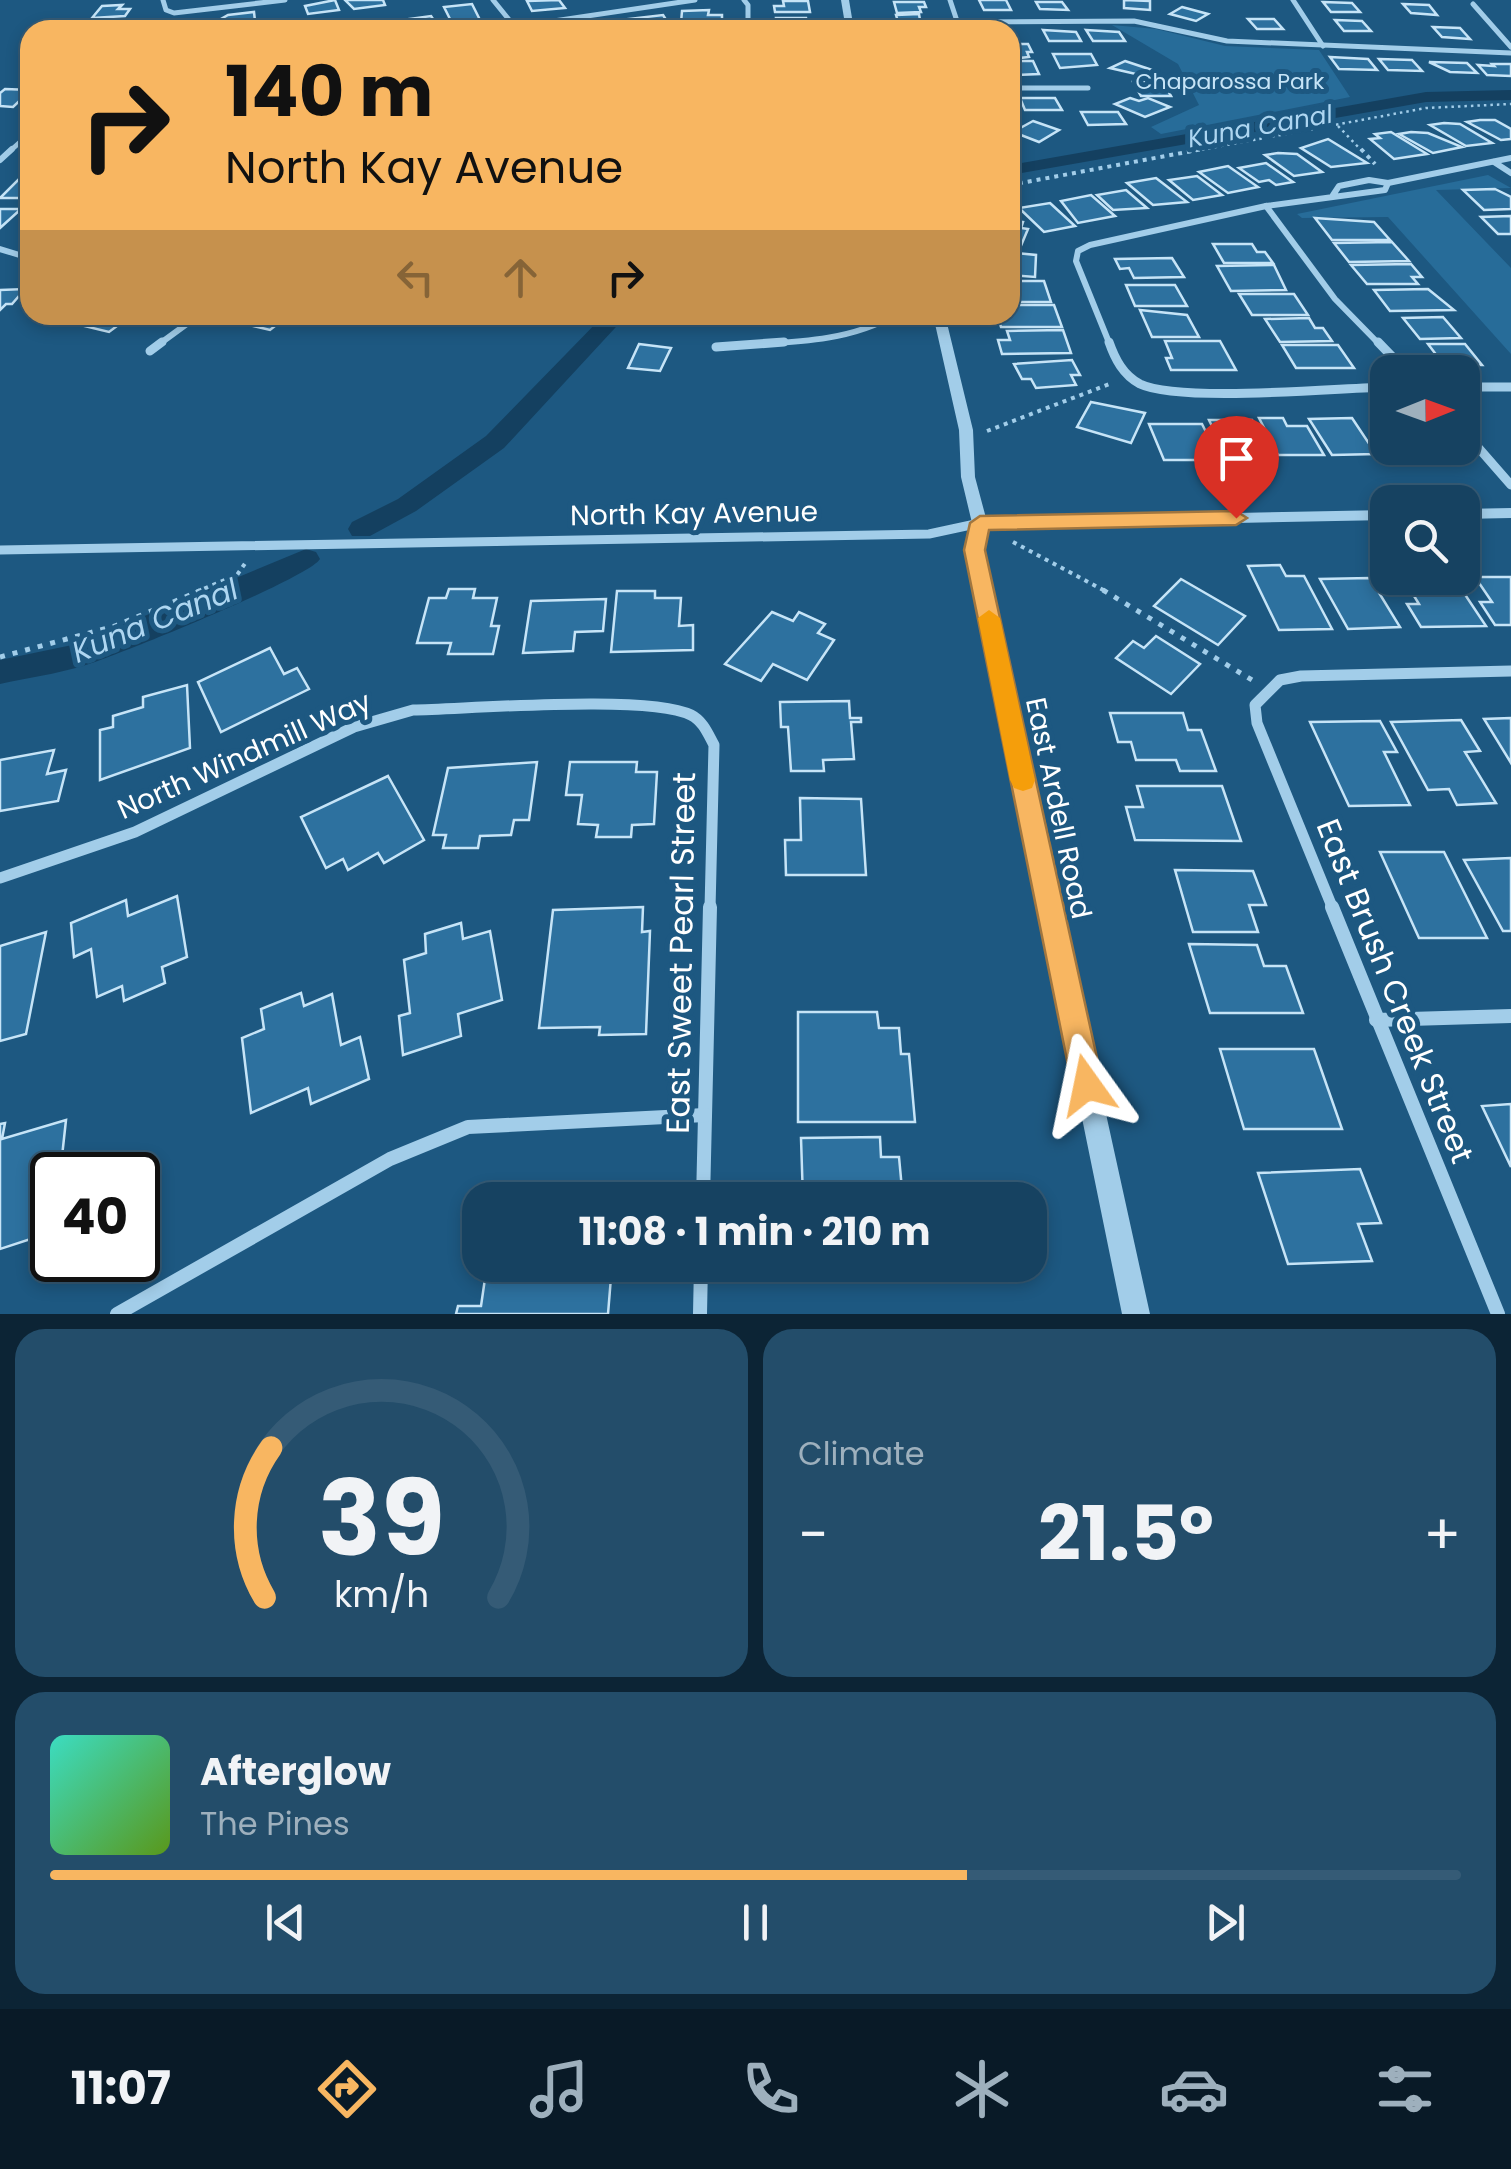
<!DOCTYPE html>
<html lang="en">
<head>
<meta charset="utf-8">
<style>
	body { margin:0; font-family:Poppins,sans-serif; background:#234d6a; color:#f1f3f6; height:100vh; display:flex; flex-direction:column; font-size:38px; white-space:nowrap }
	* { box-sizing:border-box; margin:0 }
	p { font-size:32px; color:#9eb0bd }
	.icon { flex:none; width:55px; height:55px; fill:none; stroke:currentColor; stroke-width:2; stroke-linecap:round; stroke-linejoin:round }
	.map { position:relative; height:1314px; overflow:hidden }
	.sheet { display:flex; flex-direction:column; gap:15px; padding:15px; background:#0c2435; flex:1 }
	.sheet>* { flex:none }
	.hud { position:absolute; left:20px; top:20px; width:1000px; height:305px; border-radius:30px; box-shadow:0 5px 15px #0003,0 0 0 2px #355b76; background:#f8b661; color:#111; overflow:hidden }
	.needle { width:65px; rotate:89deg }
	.buttons { position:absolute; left:1370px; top:355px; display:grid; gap:20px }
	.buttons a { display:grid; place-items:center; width:110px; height:110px; border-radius:20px; background:#164261; box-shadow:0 5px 15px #0003,0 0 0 2px #355b76; font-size:50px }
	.speed { position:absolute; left:30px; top:1152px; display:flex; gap:20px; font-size:50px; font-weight:700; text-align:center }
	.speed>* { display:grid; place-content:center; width:130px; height:130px; border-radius:50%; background:#164261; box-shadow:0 5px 15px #0003,0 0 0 2px #355b76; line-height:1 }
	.speed .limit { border:5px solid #111; border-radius:15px; background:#fff; color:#111 }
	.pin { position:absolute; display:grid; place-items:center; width:85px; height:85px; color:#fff; margin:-102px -42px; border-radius:50% 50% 50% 0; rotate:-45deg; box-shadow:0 0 10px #0007 }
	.pin .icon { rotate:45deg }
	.me { position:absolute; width:110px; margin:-55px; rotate:348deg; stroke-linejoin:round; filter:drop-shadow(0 0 8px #0008) }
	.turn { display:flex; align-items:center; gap:35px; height:210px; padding:0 40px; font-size:45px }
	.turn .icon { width:130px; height:130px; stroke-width:2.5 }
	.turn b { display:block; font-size:70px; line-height:85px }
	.lanes { display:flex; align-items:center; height:95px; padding:0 40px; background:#0003; justify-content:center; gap:50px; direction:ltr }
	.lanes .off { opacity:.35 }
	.big { font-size:75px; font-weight:700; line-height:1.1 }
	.sheet .widget { flex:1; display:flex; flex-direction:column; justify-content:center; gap:15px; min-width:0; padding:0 35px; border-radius:30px; background:#234d6a }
	.sheet .dial { align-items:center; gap:0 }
	.dial svg { height:260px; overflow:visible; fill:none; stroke:#355b76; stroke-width:7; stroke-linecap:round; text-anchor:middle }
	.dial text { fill:#f1f3f6; stroke:none }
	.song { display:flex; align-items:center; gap:30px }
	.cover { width:120px; height:120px; border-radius:15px; background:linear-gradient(135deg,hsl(170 70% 55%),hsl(90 70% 35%)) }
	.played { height:10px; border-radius:5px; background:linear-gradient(90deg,#f8b661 65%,#355b76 65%) }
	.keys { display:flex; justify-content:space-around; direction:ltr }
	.heat { display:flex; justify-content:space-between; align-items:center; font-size:55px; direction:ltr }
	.sheet .tiles { flex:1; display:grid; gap:15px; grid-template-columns:1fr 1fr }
	.widget:last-child { grid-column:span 2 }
	.trip { position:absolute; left:462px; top:1182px; width:585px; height:100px; border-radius:30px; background:#164261; box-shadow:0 5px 15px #0003,0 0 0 2px #355b76; font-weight:700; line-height:100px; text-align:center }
	.dock { display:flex; height:160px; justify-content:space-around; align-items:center; background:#091a27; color:#9eb0bd }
	.dock .icon { width:70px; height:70px }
	.dock .active { color:#f8b661 }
	.dock b { font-size:45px; color:#f1f3f6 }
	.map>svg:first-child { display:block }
</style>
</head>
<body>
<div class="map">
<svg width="1511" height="1314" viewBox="0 0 1511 1314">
	<rect width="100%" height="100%" fill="#1d5881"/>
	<g fill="#276c99">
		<path d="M1112,25l44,4 69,17 94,4 31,47 -189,37 -10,-7 48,-22 -21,-41z"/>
		<path d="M1488,175l23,13 -75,2 75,78v86l-123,-137 -86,1 -5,-4z"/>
	</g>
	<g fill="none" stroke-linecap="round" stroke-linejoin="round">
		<g fill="#144060" fill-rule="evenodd">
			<path d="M1511,90v10l-85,2 -416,73v-10l416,-73z"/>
			<path d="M604,315h23l-123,133 -88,63 -46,25h-18l-4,-7 4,-7 46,-23 88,-63z"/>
			<path d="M306,549l10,3 4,7c-11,19 -206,98 -237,107 -27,8 -56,12 -83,18v-24l77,-16z"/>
		</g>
	</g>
	<g fill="#2d719f" stroke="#c6e4f7" stroke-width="2.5">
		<path d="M335,0l4,10 -31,4 -3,-8z"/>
		<path d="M345,0h38l2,5 -31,4z"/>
		<path d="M559,0l6,8 -33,3 -5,-10z"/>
		<path d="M979,0h27l5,10h-27z"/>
		<path d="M1124,0l26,1v9l-26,-2z"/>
		<path d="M783,1h25l2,11h-35l-1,-6h10z"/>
		<path d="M894,2h30l2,5h-7l2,5 -24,1z"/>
		<path d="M1036,2h26l6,8 -28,-1z"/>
		<path d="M1323,2l29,1 8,9h-29z"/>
		<path d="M472,4l8,16 -28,3 -8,-16z"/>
		<path d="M1403,4l26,1 8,10 -26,-2z"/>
		<path d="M122,5l-4,4h12l-5,7 -33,2 10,-12z"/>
		<path d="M1182,7l26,7 -12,7 -26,-7z"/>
		<path d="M709,10l-1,5h14v8h-41l1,-12z"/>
		<path d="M254,12l1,9 -34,4v-6l7,-4z"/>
		<path d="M919,14l1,6h10l2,5h-33l-3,-10z"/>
		<path d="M663,15l7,11 -44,4 -6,-10z"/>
		<path d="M431,16l6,9 -30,4 -5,-9z"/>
		<path d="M776,18h30l1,10 -30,1z"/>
		<path d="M1248,19h26l9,10h-26z"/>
		<path d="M1335,20l27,1 9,10h-27z"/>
		<path d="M124,21l5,6 -9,3 -56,-1z"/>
		<path d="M212,21l2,9h-34l-1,-6z"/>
		<path d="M391,22l3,8h-35l-1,-5z"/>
		<path d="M1433,27l27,1 10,11 -28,-2z"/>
		<path d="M1043,30l33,2 5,9h-32z"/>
		<path d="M1086,30l33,2 6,9h-32z"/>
		<path d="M1010,44h18l4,8h-5l2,5 -19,2z"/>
		<path d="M1053,54h38l6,11 -37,3z"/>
		<path d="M1330,57l38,2 9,11 -38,-1z"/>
		<path d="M1379,59l33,1 10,11 -34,-1z"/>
		<path d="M1010,61h23l6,13 -25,1z"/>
		<path d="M1125,61l27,9 -12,5 -30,-7z"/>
		<path d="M1429,62l38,1 10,10 -27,-1z"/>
		<path d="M1492,64h19v12l-24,-1 -9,-10 16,1z"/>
		<path d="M1133,82h30l8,14h-30z"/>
		<path d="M5,89l25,1v1l-17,16 -13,-1v-13z"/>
		<path d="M1020,98h35l7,12h-37z"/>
		<path d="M1130,98l9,3 9,-3 22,9 -25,10 -30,-13z"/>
		<path d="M1081,112h37l8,12 -38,1z"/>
		<path d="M1480,120h15l16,9v10l-10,1 -34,-18z"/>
		<path d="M1033,121l26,9 -20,12 -26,-10z"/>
		<path d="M1444,123l16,1 32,19 -26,3 -36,-21z"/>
		<path d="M1391,132l36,22 -33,5 -24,-20 10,-1 -5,-4z"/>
		<path d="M1411,132l17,1 34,14 -29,6 -34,-19z"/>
		<path d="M1328,139l39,24 -36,4 -30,-19z"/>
		<path d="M1278,153l19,1 25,18 -28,4 -29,-21z"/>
		<path d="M1266,163l27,19 -17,3 -7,-5 -10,2 -20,-14z"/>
		<path d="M1228,166l30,21 -30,6 -29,-21z"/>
		<path d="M25,173h5v25h-30z"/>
		<path d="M1197,176l25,19 -29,5 -24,-20z"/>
		<path d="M1156,178l31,24 -34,3 -26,-22z"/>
		<path d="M1495,189l16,8v12l-27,1 -21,-20z"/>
		<path d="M1126,190l21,18 -34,2 -16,-15z"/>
		<path d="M1091,195l24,21 -37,7 -17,-22z"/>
		<path d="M1050,203l25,23 -31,6 -25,-24z"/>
		<path d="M0,209h21l-21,19z"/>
		<path d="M1511,216v18h-13l-17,-17z"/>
		<path d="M1315,218l59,4 16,18h-58z"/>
		<path d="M1010,220l13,2 -2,6 7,1 -8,19 -10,-2z"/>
		<path d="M1392,242l17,19 -60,1 -15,-19z"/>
		<path d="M1213,244h39l5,8h8l8,11h-49z"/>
		<path d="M1015,253l21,2 -1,22 -25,-2v-19z"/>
		<path d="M1172,258l12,19 -50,1 -5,-10 -9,1 -5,-10z"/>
		<path d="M1411,264l11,13h-10l6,7h-51l-16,-19z"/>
		<path d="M1274,265l12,25 -55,1 -14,-25z"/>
		<path d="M1010,281h34l7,21h-41z"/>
		<path d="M1126,285h49l12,21h-52z"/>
		<path d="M25,289l-13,15h-6l-6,6v-20z"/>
		<path d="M1428,289l26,21 -64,1 -16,-21z"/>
		<path d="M1239,294h55l14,21h-56z"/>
		<path d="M1010,305h44l8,22h-61l-4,-12h13z"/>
		<path d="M1140,310l47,5 12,22h-47z"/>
		<path d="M94,315h55l-11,8 -13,-3 -16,12 -29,-7z"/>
		<path d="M246,315h43l-19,15 -33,-8z"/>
		<path d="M1443,317l18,21 -41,1 -17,-21z"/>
		<path d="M1309,318l6,10h8l9,13 -52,1 -15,-23z"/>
		<path d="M1063,330l8,23 -69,1 -4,-14h12l-3,-9z"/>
		<path d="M1165,341h55l16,29h-65l-5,-12h6z"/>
		<path d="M639,344l32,4 -11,23 -32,-3z"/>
		<path d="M1428,344h37l17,21h-38z"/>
		<path d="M1282,345h56l16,23h-58z"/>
		<path d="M1072,360l8,15h-9l5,10 -40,3 -5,-9h-9l-8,-15z"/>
		<path d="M1091,402l54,11 -14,30 -54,-16z"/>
		<path d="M1259,418h24l4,8h20l17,29h-46z"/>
		<path d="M1352,418l24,36 -44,1 -23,-36z"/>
		<path d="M1209,420h43l19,36h-45z"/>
		<path d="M1149,424h53l9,18h-9l9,18h-47z"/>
		<path d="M1280,565l6,11h18l28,53 -53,1 -31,-64z"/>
		<path d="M1475,577h36v48h-16l-15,-23h12z"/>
		<path d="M1370,578l30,49 -52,2 -28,-50z"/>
		<path d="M1403,578h51l32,48 -65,1 -14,-23h12z"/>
		<path d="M1181,579l64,37 -27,29 -64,-39z"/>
		<path d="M449,589h26l-2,9h24l-6,28h8l-6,28h-45l3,-11h-34l12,-45h17z"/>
		<path d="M617,591h38v7h26l-2,28 14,-1v25l-82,2z"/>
		<path d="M606,599l-3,32 -28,1 -2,19 -50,2 8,-52z"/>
		<path d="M772,612l21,9 6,-9 26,12 -7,9 16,7 -27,40 -34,-16 -12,17 -36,-17z"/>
		<path d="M1156,636l44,28 -29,30 -55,-36 17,-17 11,7z"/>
		<path d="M270,648l14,26 13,-6 12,21 -88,43 -23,-50z"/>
		<path d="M187,685l3,63 -90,32v-50l13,-3v-11l30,-9v-10z"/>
		<path d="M849,701l1,17h11v4h-10l3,37 -31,1 1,11h-33l-3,-44h-7l-1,-25z"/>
		<path d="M1110,713h73l5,17h13l15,41h-36l-4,-11h-40l-5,-18h-13z"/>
		<path d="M1511,718v45l-27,-44z"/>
		<path d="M1461,720l19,31 -15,1 31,51 -39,2 -8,-16 -21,1 -37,-68z"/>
		<path d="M1380,721l17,31h-13l26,53 -61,1 -39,-84z"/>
		<path d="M54,750l-7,24 19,-4 -8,31 -58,10v-51z"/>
		<path d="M537,762l-8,58h-15l-3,15 -31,1 -2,12h-35l3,-13h-13l15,-67z"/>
		<path d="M570,762h67l-1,10h21l-3,52 -22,1 -1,12h-35l2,-12 -20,-1 4,-29h-16z"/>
		<path d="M388,776l36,64 -40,23 -6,-10 -30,17 -5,-11 -17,9 -25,-51z"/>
		<path d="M1137,786h85l19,55 -106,-1 -9,-33h17z"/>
		<path d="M800,798l61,1 5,76h-80l-1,-35h16z"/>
		<path d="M1380,852h64l43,86h-68z"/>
		<path d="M1511,858v73h-8l-39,-71z"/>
		<path d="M1175,870l78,1 13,34h-17l9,27h-65z"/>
		<path d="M177,896l10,61 -25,10 3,16 -41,18 -2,-15 -25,11 -6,-48 -17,8 -3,-34 55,-23 2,16z"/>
		<path d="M643,907l-1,25 8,-1 -4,103 -47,1 1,-8 -61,1 14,-118z"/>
		<path d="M461,923l2,16 27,-8 12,69 -44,14 3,22 -58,19 -4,-39 11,-3 -6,-53 22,-7 -1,-19z"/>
		<path d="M46,932l-20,102 -26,7v-95z"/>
		<path d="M1189,944l68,1 7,21h22l17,47h-93z"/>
		<path d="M301,993l3,13 28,-12 9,51 19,-8 9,42 -58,25 -3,-16 -57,25 -9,-75 22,-9 -3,-20z"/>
		<path d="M798,1012h79l2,16h20l2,26h8l6,68h-117z"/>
		<path d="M1220,1049h94l28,80h-98z"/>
		<path d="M1511,1104v63l-29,-61z"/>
		<path d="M66,1120l-6,55h-8v57l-52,17v-125l5,-1 -3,16z"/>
		<path d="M880,1137l1,20h18l4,43h-100l-2,-62z"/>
		<path d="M1360,1169l21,54 -23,1 14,37 -84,3 -30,-91z"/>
		<path d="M487,1265h125l-4,49h-152l2,-8h23z"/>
	</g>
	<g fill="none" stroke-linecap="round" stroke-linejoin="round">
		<g stroke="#a2cde9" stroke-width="2.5" stroke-dasharray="2.5 4" stroke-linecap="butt">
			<path d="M1338,126l25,26"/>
			<path d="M1189,152l237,-44 85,-4"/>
		</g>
		<g stroke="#a2cde9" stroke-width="4" stroke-dasharray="4 5" stroke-linecap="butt">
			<path d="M1361,149l14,15"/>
			<path d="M1010,185l193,-36"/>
			<path d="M987,431l125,-48"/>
			<path d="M1013,542l94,50"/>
			<path d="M196,592l41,-17 9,-13"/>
		</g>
		<g stroke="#a2cde9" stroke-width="5" stroke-dasharray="5 8" stroke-linecap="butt">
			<path d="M1103,590l149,90"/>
			<path d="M0,657l115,-31 87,-36"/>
		</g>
		<g stroke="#a2cde9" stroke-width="5">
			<path d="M163,0l3,10 8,3 111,-13"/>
			<path d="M493,0l22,27"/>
			<path d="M744,0l4,5v25"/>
			<path d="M950,0l10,30"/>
			<path d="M1293,0l30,46"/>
			<path d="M1473,4l38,43"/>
			<path d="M957,22l177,-1 93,20 284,12"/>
			<path d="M493,30l202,-30"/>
			<path d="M1010,88h78"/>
			<path d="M9,152l21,-19"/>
		</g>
		<g stroke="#a2cde9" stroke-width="6">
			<path d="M0,160l12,-11"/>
			<path d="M1494,162l17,11"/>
			<path d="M1388,183l123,-25"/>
			<path d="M1266,206l69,93 45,46"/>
			<path d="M0,249l26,8"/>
			<path d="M158,345l41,-30"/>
			<path d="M745,345c51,-3 105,-4 150,-30"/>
			<path d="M1110,345l-34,-84 2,-10 12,-6 176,-39 119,-16 3,-7 -19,-3 -30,6 -6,9"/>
		</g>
		<g stroke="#a2cde9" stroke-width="9">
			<path d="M1109,342c6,17 14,33 31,42 40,19 197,4 248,3"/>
			<path d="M1378,342l29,30"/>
			<path d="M716,347l68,-5"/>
			<path d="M150,351l12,-9"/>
			<path d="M1462,387h49"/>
			<path d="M1462,429l49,56"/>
			<path d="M0,550l929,-16 51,-11"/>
		</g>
		<g stroke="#a2cde9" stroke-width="11">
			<path d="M0,878l135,-46 219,-105 59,-17c56,-1 237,-16 278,5 12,6 17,19 23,30l-4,164"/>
			<path d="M1333,909l-76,-186 -2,-18 25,-25 21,-4 210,-5"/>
		</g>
		<g stroke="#a2cde9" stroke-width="14">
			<path d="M1332,907l166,407"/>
			<path d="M1376,1020l135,-4"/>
			<path d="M703,1200l7,-293"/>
			<path d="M117,1314l273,-155 78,-32 237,-12"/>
			<path d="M700,1314l1,-49"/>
		</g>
		<g fill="#a2cde9" fill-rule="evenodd">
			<path d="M841,0h8l5,30h-8z"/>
			<path d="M933,315h12l28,115 2,47 11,41 402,-8v10l-401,8 -5,22 168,764h-28l-156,-764 6,-27 -11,-46 -2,-47z"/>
			<path d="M1511,508v10l-49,1v-10z"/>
		</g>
	</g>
	<path fill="#f8b661" stroke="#a1763f" stroke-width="2.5" d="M1236,511l11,7 -11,7 -247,5 -4,20 118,535 -5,11 -11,4 -11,-4 -4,-11 -108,-535 6,-27 10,-7z"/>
	<path fill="#f59e0b" d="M989,610l11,8 35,162 -3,8 -9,3 -9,-3 -4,-8 -32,-162z"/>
	<g text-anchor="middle" stroke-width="10" stroke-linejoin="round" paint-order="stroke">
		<g font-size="22" fill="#c6e4f7" stroke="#1d5881">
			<text x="1230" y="89">Chaparossa Park</text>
		</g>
		<g font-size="25" font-style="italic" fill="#aed6f1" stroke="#1d5881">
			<text transform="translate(1260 126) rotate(-10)" y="9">Kuna Canal</text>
		</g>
		<g font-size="28" fill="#fff" stroke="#1d5881">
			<text transform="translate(694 513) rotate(-1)" y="10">North Kay Avenue</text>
			<text transform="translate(244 755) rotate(-24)" y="10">North Windmill Way</text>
			<text transform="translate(1059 808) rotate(78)" y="10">East Ardell Road</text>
		</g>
		<g font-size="30" font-style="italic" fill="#aed6f1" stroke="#1d5881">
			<text transform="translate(155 621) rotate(-22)" y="10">Kuna Canal</text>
		</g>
		<g font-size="32" fill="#fff" stroke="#1d5881">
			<text transform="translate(681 953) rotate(-89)" y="11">East Sweet Pearl Street</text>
			<text transform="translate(1395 991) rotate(68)" y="11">East Brush Creek Street</text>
		</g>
	</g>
</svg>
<div class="buttons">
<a><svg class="needle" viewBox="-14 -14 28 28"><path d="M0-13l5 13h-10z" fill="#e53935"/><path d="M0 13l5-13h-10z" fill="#9eb0bd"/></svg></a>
<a><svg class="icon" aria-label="search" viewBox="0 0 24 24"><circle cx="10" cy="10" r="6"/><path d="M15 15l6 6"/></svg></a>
</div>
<div class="speed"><div class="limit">40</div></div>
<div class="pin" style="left:1236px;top:518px;background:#d93025"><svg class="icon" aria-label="arrive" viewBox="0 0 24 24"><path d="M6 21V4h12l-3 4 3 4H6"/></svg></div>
<svg class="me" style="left:1087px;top:1085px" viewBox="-20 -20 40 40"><path d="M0-17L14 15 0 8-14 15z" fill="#f8b661" stroke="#fff" stroke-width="4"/></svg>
<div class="trip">11:08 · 1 min · 210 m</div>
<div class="hud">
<div class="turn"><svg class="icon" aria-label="right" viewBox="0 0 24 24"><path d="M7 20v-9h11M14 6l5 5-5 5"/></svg><div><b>140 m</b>North Kay Avenue</div></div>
<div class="lanes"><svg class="icon off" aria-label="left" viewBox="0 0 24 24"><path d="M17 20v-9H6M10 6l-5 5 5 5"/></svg><svg class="icon off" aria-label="ahead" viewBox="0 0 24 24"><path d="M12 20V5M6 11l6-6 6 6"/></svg><svg class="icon" aria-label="right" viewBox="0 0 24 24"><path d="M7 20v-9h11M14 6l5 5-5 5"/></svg></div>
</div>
</div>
<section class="sheet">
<div class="tiles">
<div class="widget dial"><svg viewBox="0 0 100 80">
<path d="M14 69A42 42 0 1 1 86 69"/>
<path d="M14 69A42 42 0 0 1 16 23" stroke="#f8b661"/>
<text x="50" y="56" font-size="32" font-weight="700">39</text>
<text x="50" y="72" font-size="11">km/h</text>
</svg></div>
<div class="widget"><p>Climate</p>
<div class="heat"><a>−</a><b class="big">21.5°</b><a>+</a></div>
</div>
<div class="widget">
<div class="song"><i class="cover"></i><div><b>Afterglow</b><p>The Pines</p></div></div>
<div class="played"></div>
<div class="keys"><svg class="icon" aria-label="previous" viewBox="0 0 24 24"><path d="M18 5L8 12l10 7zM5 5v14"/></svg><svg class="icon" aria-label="pause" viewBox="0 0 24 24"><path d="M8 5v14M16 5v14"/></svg><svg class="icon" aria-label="next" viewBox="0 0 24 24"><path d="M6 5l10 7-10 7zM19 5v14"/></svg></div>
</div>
</div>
</section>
<nav class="dock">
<b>11:07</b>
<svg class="icon active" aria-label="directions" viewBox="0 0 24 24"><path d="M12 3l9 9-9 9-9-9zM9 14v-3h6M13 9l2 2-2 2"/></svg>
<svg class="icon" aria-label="music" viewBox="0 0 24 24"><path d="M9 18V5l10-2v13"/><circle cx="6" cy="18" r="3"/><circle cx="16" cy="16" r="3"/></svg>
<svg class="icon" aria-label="phone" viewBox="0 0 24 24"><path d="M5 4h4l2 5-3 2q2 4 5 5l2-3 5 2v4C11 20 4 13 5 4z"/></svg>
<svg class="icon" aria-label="climate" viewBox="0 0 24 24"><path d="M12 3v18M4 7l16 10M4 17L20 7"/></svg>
<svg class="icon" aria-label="car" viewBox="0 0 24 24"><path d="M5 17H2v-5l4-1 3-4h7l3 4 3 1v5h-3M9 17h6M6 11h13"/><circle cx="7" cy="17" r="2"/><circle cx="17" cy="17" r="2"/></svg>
<svg class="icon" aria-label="filters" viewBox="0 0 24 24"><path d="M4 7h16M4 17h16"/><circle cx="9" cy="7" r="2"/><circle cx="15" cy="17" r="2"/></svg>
</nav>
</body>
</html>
